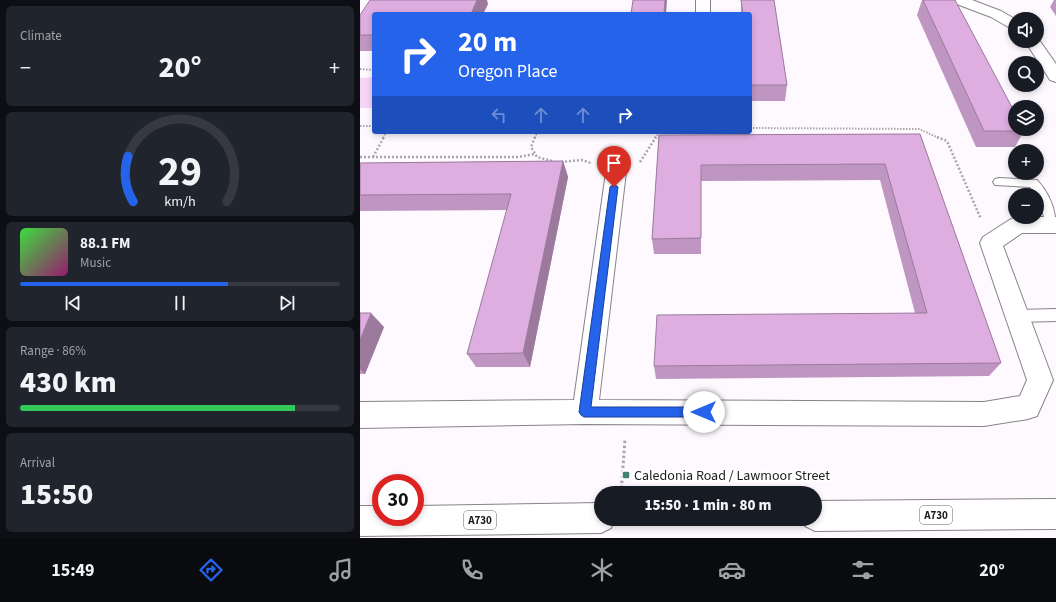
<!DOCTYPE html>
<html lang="en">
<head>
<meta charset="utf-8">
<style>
	body { margin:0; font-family:"Source Sans 3",sans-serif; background:#20242c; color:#f1f3f6; height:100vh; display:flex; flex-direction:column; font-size:15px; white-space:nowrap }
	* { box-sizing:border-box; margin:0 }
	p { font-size:13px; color:#9ea1a6 }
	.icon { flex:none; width:22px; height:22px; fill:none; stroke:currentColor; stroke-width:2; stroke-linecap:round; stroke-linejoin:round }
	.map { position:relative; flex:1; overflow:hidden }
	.panel { display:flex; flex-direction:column; gap:6px; padding:6px; background:#0d0f14; width:360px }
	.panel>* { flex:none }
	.banner { position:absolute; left:12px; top:12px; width:380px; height:122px; border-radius:4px; box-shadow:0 2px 6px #0003; background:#2563eb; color:#fff; overflow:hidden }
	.tools { position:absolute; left:648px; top:12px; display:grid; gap:8px }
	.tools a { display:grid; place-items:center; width:36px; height:36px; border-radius:50%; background:#171b24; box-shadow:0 2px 6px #0003; font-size:20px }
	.speed { position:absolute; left:12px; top:474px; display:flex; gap:8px; font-size:20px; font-weight:700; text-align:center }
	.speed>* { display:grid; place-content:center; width:52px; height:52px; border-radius:50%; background:#171b24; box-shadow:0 2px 6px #0003; line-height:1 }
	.speed .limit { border:6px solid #d22; background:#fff; color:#111 }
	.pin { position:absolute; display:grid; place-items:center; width:34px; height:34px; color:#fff; margin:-41px -17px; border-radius:50% 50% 50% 0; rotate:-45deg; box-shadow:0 0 4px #0007 }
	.pin .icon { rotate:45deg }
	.me { position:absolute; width:44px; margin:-22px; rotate:270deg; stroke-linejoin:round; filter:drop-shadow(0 0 3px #0008) }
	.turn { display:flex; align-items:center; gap:14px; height:84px; padding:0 20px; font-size:18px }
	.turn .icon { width:52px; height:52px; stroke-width:2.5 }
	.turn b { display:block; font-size:28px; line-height:34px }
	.lanes { display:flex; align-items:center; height:38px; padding:0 20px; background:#0003; justify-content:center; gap:20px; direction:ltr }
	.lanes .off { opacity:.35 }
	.big { font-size:30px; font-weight:800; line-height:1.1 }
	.panel .card { flex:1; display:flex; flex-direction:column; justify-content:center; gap:6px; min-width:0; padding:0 14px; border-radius:6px; background:#20242c }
	.panel .dial { align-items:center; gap:0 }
	.dial svg { height:104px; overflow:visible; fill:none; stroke:#363941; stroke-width:7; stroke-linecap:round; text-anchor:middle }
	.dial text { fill:#f1f3f6; stroke:none }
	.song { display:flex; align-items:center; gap:12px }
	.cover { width:48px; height:48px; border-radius:6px; background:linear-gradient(135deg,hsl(120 70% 55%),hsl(320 70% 35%)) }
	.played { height:4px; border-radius:2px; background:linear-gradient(90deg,#2563eb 65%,#363941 65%) }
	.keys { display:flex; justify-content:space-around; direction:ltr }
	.heat { display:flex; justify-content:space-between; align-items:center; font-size:22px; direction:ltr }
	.charge { height:6px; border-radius:3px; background:linear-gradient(90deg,#34c759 86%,#363941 0) }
	.trip { position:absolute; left:234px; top:486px; width:228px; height:40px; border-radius:20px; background:#171b24; box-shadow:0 2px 6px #0003; font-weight:800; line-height:40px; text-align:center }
	.tabs { display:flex; height:64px; justify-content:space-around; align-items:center; background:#090b0e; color:#9ea1a6 }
	.tabs .icon { width:28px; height:28px }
	.tabs .active { color:#2563eb }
	.tabs b { font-size:18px; color:#f1f3f6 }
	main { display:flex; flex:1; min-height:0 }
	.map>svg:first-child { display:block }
</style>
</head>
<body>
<main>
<section class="panel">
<div class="card"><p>Climate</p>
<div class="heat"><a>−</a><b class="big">20°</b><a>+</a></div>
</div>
<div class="card dial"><svg viewBox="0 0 100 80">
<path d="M14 69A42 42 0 1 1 86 69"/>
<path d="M14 69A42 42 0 0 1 10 34" stroke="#2563eb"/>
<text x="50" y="56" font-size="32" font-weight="700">29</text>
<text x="50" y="72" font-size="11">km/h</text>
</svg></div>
<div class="card">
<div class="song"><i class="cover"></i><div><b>88.1 FM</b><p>Music</p></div></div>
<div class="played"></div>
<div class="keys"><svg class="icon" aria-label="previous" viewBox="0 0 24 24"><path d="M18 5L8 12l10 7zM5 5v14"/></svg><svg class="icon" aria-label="pause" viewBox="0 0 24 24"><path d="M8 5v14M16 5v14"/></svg><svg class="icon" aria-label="next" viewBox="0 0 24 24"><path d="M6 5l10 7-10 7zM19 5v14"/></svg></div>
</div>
<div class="card"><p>Range · 86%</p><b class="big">430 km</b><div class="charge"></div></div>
<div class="card"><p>Arrival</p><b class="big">15:50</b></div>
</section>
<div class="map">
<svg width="696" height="538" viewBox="0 0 696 538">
	<rect width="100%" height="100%" fill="#fef9fe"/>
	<path fill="#f6d4f8" d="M14,77v31h-14v-30z"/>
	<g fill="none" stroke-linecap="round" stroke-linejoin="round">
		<defs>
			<g id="service">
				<path d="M639,178l38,2c13,14 19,30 19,49h-8l-11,-34 -7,-8 -35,-2 -2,-3 2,-3z"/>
				<path d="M696,309v12l-39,1 -5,-2 -2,-4 2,-4 5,-2z"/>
			</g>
			<g id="minor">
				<rect x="336" y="0" width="14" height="14"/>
				<path d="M592,0h20l29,11 14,8v10l-5,-1 -19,-11 -37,-14z"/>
				<path d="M677,37l19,27v18l-6,-2 -25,-39h12z"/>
				<path d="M256,165l7,2 3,5 -27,228 385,2 36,-6 7,-16 -47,-137 3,-6 28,-18 7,-2h38v16h-34l-19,13 50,134 -16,36 -9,3 -44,7 -399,-2 -225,4v-26l214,-2 32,-228 3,-5z"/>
			</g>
			<g id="primary">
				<path d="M696,499v30l-241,2 -10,-5 -3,-7h13v-18z"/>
				<path d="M241,503v16h14l-4,9 -10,5 -241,3v-30h21v11h34v-11z"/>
			</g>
		</defs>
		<use href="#service" stroke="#888289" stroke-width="2"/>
		<use href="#minor" stroke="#888289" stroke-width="2"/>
		<use href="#primary" stroke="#888289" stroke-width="2"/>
		<g stroke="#aba6ab" stroke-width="2" stroke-dasharray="1.5 1.5" stroke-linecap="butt">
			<path d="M0,69l14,1"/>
			<path d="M0,126h14"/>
			<path d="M390,128l169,1 20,9"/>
			<path d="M23,138l3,-6"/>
			<path d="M175,138l2,-6"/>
			<path d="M295,138l5,-6"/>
		</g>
		<g stroke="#aba6ab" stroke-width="2.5" stroke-dasharray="2 2" stroke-linecap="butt">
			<path d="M175,137l-4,10 6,10 15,4"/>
			<path d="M577,137l10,4 34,78"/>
			<path d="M0,157h158l17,-3"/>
			<path d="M13,157l11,-20"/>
			<path d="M201,162l21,-2 9,3"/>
			<path d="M280,162l16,-25"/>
		</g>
		<path stroke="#aba6ab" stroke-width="3" stroke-dasharray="2.5 2.5" stroke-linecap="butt" d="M261,493l4,-53"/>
		<use href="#service" fill="#fff" fill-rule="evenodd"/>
		<use href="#minor" fill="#fff" fill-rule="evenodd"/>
		<use href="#primary" fill="#fff" fill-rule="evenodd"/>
	</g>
	<g fill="#bf96c1">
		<path d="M381,0h33l13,85 -2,16h-35v-87h-9z"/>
		<path d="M562,0h33l69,131 -9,16h-39l-59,-132z"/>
		<path d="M694,0h2v16l-6,-9z"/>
		<path d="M128,4l-5,10h-109v37h-14v-36z"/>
		<path d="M560,134l81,229 -12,13 -333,3 -2,-13 261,-53 -35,-133 -179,1v73h-47l-2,-15 7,-104z"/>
		<path d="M203,161l5,16 -38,190h-54l-9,-13 40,-144 -147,1v-48z"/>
		<path d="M0,313l24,14 -19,47h-5z"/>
	</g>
	<g fill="#9b7a9d">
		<path d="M117,0h10l1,4 -5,10h-12z"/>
		<path d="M305,0h2l-1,14h-2z"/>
		<path d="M203,161l5,16 -38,190 -7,-14z"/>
		<path d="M11,313l13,14 -19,47 -5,-5v-29z"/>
	</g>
	<g fill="#deaee0" stroke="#9b7a9d">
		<path d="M10,0h107l-6,14h-97v21h-14v-20z"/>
		<path d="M273,0h32l-1,14h-33z"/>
		<path d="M381,0h33l13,85h-37v-71h-7z"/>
		<path d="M563,0h32l60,113v16h8l1,2h-40z"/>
		<path d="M560,134l81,229 -347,3 3,-51 270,-2 -42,-149 -184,1v73l-49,1 7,-104z"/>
		<path d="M203,161l-40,192 -56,1 44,-160 -151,1v-32z"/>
		<path d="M0,313h11l-11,27z"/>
	</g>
	<path fill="#2563eb" stroke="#184099" d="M254,184l4,3 -27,220h113l4,2 2,3 -2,4 -4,1h-120l-3,-2 -2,-3 31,-225z"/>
	<rect fill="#408170" stroke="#fff" stroke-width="1.5" x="262" y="471" width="8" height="8" rx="2"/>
	<g text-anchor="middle" stroke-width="4" stroke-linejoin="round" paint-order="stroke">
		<g fill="#fff" stroke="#626062" stroke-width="1">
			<rect x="560" y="506" width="32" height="18" rx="3"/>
			<rect x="104" y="511" width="32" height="18" rx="3"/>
		</g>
		<g font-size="11" font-weight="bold" fill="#1f1c1f">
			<text x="576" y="519">A730</text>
			<text x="120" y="524">A730</text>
		</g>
		<g font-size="14" fill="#1f1c1f" stroke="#fff" text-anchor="start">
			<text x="274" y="480">Caledonia Road / Lawmoor Street</text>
		</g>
	</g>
</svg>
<div class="tools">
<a><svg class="icon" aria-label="sound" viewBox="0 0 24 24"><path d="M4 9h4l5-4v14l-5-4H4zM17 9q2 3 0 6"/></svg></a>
<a><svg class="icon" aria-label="search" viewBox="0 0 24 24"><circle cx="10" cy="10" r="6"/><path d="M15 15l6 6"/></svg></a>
<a><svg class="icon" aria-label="layers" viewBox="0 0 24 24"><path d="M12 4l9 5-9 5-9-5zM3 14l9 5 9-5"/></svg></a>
<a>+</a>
<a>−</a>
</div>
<div class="speed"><div class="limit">30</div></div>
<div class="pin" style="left:254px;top:187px;background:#d93025"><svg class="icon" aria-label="arrive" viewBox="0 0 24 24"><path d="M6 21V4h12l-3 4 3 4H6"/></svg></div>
<svg class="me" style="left:344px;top:412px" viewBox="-20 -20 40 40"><circle r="19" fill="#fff"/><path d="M0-13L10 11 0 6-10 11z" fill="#2563eb"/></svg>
<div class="trip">15:50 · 1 min · 80 m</div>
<div class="banner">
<div class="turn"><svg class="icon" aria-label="right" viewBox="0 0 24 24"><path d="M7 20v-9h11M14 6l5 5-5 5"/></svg><div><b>20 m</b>Oregon Place</div></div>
<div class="lanes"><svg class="icon off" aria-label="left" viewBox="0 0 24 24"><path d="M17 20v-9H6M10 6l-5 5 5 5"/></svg><svg class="icon off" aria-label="ahead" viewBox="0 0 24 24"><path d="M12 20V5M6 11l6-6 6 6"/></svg><svg class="icon off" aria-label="ahead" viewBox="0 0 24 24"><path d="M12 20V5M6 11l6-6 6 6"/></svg><svg class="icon" aria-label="right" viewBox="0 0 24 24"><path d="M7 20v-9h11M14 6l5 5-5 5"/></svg></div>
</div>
</div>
</main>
<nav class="tabs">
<b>15:49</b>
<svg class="icon active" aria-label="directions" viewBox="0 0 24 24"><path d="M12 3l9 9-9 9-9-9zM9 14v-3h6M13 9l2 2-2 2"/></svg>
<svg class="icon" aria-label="music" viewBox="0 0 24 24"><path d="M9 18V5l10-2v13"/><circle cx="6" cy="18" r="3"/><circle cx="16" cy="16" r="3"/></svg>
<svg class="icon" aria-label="phone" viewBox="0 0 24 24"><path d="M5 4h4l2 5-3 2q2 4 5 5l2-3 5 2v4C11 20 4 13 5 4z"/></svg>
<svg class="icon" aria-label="climate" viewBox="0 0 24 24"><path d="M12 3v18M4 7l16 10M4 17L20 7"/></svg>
<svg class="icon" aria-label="car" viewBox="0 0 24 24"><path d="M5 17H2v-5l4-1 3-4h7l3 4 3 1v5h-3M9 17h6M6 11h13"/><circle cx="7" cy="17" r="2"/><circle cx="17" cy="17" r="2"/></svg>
<svg class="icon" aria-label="filters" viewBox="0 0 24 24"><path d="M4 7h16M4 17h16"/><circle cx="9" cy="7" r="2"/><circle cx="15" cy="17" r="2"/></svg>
<b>20°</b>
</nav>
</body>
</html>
